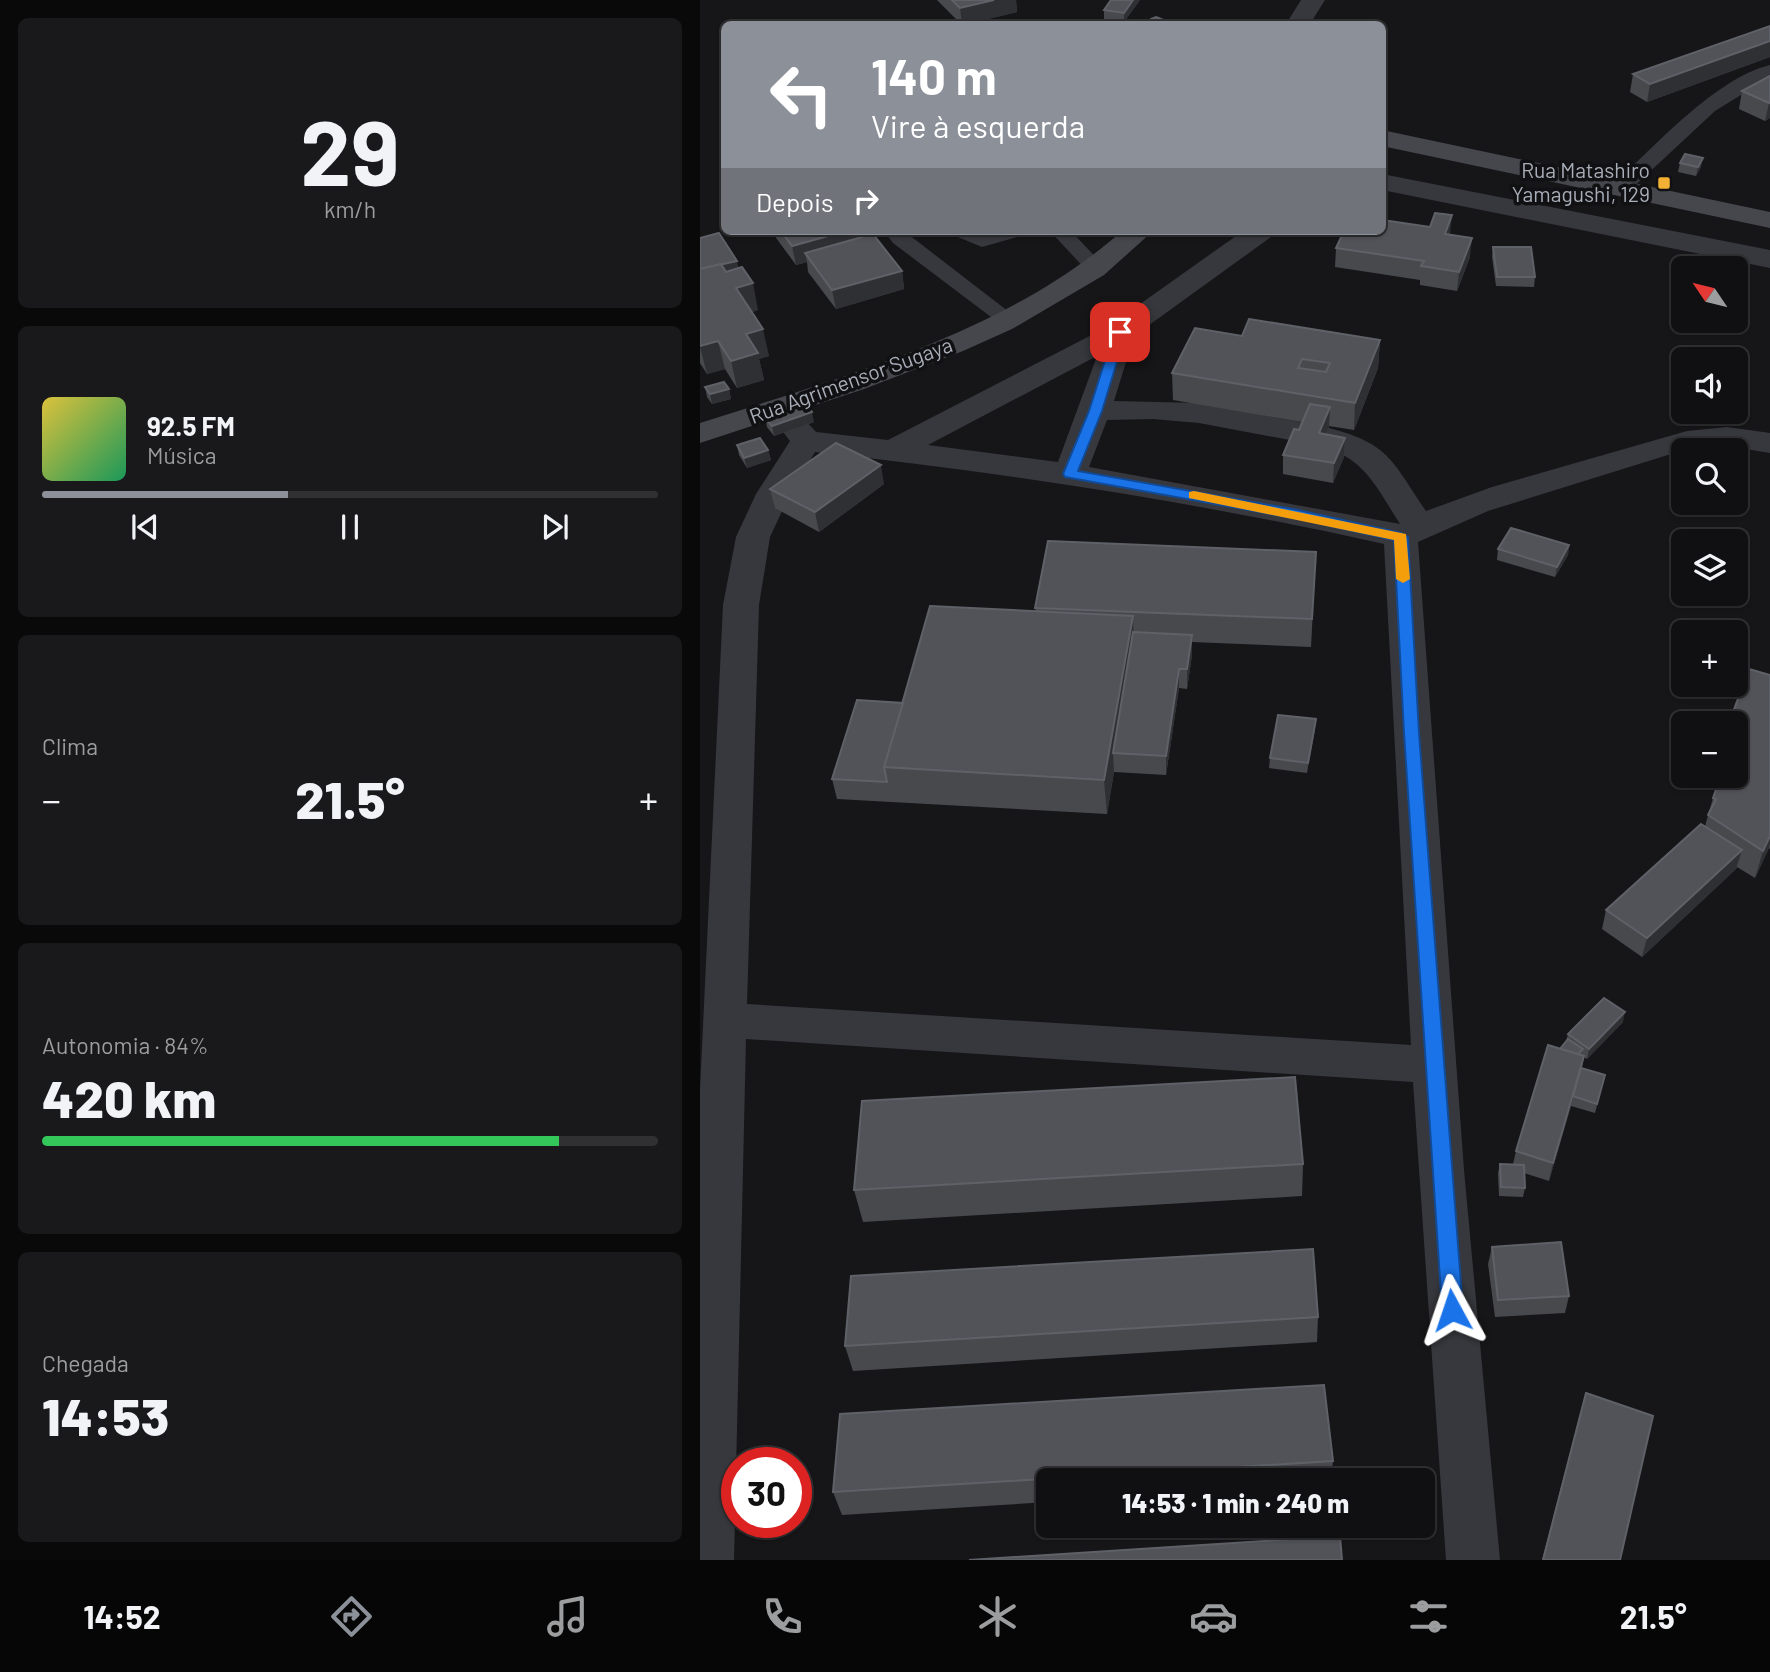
<!DOCTYPE html>
<html lang="pt">
<head>
<meta charset="utf-8">
<style>
	body { margin:0; font-family:Barlow,sans-serif; background:#19191b; color:#f1f3f6; height:100vh; display:flex; flex-direction:column; font-size:26px; white-space:nowrap }
	* { box-sizing:border-box; margin:0 }
	p { font-size:23px; color:#9c9d9f }
	.icon { flex:none; width:38px; height:38px; fill:none; stroke:currentColor; stroke-width:2; stroke-linecap:round; stroke-linejoin:round }
	.map { position:relative; flex:1; overflow:hidden }
	.side { display:flex; flex-direction:column; gap:18px; padding:18px; background:#09090a; width:700px }
	.side>* { flex:none }
	.top-card { position:absolute; left:21px; top:21px; width:665px; height:214px; border-radius:10px; box-shadow:0 2px 5px #0004,0 0 0 2px #303032; background:#8c9099; color:#fff; overflow:hidden }
	.needle { width:46px; rotate:305deg }
	.controls { position:absolute; left:971px; top:256px; display:grid; gap:14px }
	.controls a { display:grid; place-items:center; width:77px; height:77px; border-radius:10px; background:#101012; box-shadow:0 2px 5px #0004,0 0 0 2px #303032; font-size:35px }
	.speed { position:absolute; left:21px; top:1447px; display:flex; gap:14px; font-size:35px; font-weight:700; text-align:center }
	.speed>* { display:grid; place-content:center; width:91px; height:91px; border-radius:50%; background:#101012; box-shadow:0 2px 5px #0004,0 0 0 2px #303032; line-height:1 }
	.speed .limit { border:10px solid #d22; background:#fff; color:#111 }
	.pin { position:absolute; display:grid; place-items:center; width:60px; height:60px; color:#fff; margin:-30px; border-radius:14px; box-shadow:0 4px 10px #0006 }
	.me { position:absolute; width:77px; margin:-38px; rotate:355deg; stroke-linejoin:round; filter:drop-shadow(0 0 5px #0008) }
	.turn { display:flex; align-items:center; gap:24px; height:147px; padding:0 35px; font-size:32px }
	.turn .icon { width:91px; height:91px; stroke-width:2.5 }
	.turn b { display:block; font-size:49px; line-height:60px }
	.then { display:flex; align-items:center; height:66px; padding:0 35px; background:#0003; gap:14px; font-size:26px }
	.big { font-size:52px; font-weight:800; line-height:1.1 }
	.side .widget { flex:1; display:flex; flex-direction:column; justify-content:center; gap:10px; min-width:0; padding:0 24px; border-radius:10px; background:#19191b }
	.side .dial { align-items:center; gap:0 }
	.dial b { font-size:91px; line-height:1 }
	.song { display:flex; align-items:center; gap:21px }
	.cover { width:84px; height:84px; border-radius:10px; background:linear-gradient(135deg,hsl(50 70% 55%),hsl(150 70% 35%)) }
	.played { height:7px; border-radius:4px; background:linear-gradient(90deg,#8c9099 40%,#303032 40%) }
	.keys { display:flex; justify-content:space-around; direction:ltr }
	.heat { display:flex; justify-content:space-between; align-items:center; font-size:38px; direction:ltr }
	.charge { height:10px; border-radius:5px; background:linear-gradient(90deg,#34c759 84%,#303032 0) }
	.trip { position:absolute; left:336px; top:1468px; width:399px; height:70px; border-radius:10px; background:#101012; box-shadow:0 2px 5px #0004,0 0 0 2px #303032; font-weight:800; line-height:70px; text-align:center }
	.tab-bar { display:flex; height:112px; justify-content:space-around; align-items:center; background:#060607; color:#9c9d9f }
	.tab-bar .icon { width:49px; height:49px }
	.tab-bar .current { color:#8c9099 }
	.tab-bar b { font-size:32px; color:#f1f3f6 }
	main { display:flex; flex:1; min-height:0 }
	.map>svg:first-child { display:block }
</style>
</head>
<body>
<main>
<section class="side">
<div class="widget dial"><b>29</b><p>km/h</p></div>
<div class="widget">
<div class="song"><i class="cover"></i><div><b>92.5 FM</b><p>Música</p></div></div>
<div class="played"></div>
<div class="keys"><svg class="icon" aria-label="previous" viewBox="0 0 24 24"><path d="M18 5L8 12l10 7zM5 5v14"/></svg><svg class="icon" aria-label="pause" viewBox="0 0 24 24"><path d="M8 5v14M16 5v14"/></svg><svg class="icon" aria-label="next" viewBox="0 0 24 24"><path d="M6 5l10 7-10 7zM19 5v14"/></svg></div>
</div>
<div class="widget"><p>Clima</p>
<div class="heat"><a>−</a><b class="big">21.5°</b><a>+</a></div>
</div>
<div class="widget"><p>Autonomia · 84%</p><b class="big">420 km</b><div class="charge"></div></div>
<div class="widget"><p>Chegada</p><b class="big">14:53</b></div>
</section>
<div class="map">
<svg width="1070" height="1560" viewBox="0 0 1070 1560">
	<rect width="100%" height="100%" fill="#161618"/>
	<g fill="none" stroke-linecap="round" stroke-linejoin="round">
		<g fill="#37383d" fill-rule="evenodd">
			<path d="M1070,65v12l-55,34 -87,81h-14l-2,-4 2,-4c41,-38 102,-106 156,-119z"/>
			<path d="M184,231h20l109,84 3,4 -3,4h-14l-106,-80z"/>
			<path d="M250,231h26l8,3 12,-3h31l-3,4 -42,12 -29,-12z"/>
			<path d="M350,231h21l31,33 3,4 -3,4h-14z"/>
		</g>
		<g fill="#37383d" fill-rule="evenodd">
			<path d="M601,0h24l-15,24h-24z"/>
			<path d="M682,174l388,76v18l-388,-78z"/>
			<path d="M543,231h32l-4,6 -137,99 -20,65 85,2 107,20 13,6 6,-2c64,16 66,32 101,84l66,-24 195,-56 40,-4 43,6v20l-43,-7 -43,4 -196,61 -70,31 46,628 36,390h-54l-33,-478 -667,-43 -12,521h-34v-471l23,-484 13,-68 20,-43 34,-53 -10,-13 5,-7c15,-4 21,-1 31,11l72,8 221,-114zM397,356l-39,106 -130,-17zM453,419l46,4 107,20c7,-2 12,2 20,5 40,12 52,42 74,76l-311,-57 18,-47zM115,452c192,21 381,50 569,92l27,501 -664,-41 12,-399 11,-68 20,-43z"/>
		</g>
		<g fill="#45474d" fill-rule="evenodd">
			<path d="M682,130l388,82v16l-388,-82z"/>
			<path d="M422,231h31l-49,44 -92,54 -49,22 -99,38 -164,54v-20c143,-46 308,-91 422,-192z"/>
		</g>
	</g>
	<g fill="#47494d">
		<path d="M237,0h79l1,12 -50,12h-6z"/>
		<path d="M411,0h29l-16,22 -20,-3v-9z"/>
		<path d="M1070,26v31l-123,45 -17,-10 3,-18z"/>
		<path d="M1070,76v42l-5,3 -26,-12 3,-18z"/>
		<path d="M980,163l21,4 -5,9 -18,-4z"/>
		<path d="M71,231h89l1,6 41,34 2,18 -68,20 -28,-37 -1,-10 -11,3z"/>
		<path d="M750,234l20,23 -13,34 -37,-6v-5l-85,-13 1,-19z"/>
		<path d="M0,238l39,30 19,42 -6,2 17,44 -10,3 5,21 -27,8 -12,-19 -18,5 -7,-11z"/>
		<path d="M793,247l42,30 -1,10 -38,-1 -4,-29z"/>
		<path d="M542,336l138,4 -2,28 -24,62 -25,-4 -3,9 19,3 -1,19 -11,26 -50,-9v-19l16,-25 3,-8 -129,-22 -1,-27z"/>
		<path d="M5,387l24,2 2,10 -19,5 -5,-7z"/>
		<path d="M65,417l49,5 -40,14 -7,-9z"/>
		<path d="M37,445l31,5 3,10 -24,8 -8,-13z"/>
		<path d="M184,484l-65,48 -44,-24 -5,-19z"/>
		<path d="M869,545l-1,10 -13,22 -58,-17 1,-11z"/>
		<path d="M616,552l-5,95 -119,-5v13l-5,34 -8,-1 -13,87 -52,-3 -7,42 -270,-15 -5,-20 71,-76 133,-91 -1,-4z"/>
		<path d="M1070,675v174l-1,-1 -14,30 -18,-11 -1,2 -94,88 -40,-28 4,-19 99,-84 8,-28 23,-23v-52z"/>
		<path d="M615,729l-8,44 -38,-5 1,-10z"/>
		<path d="M923,1022l-36,37 -3,-2 -2,11 23,7 -10,38 -24,-7 -22,75 -25,-8 1,15 -2,9 -24,-1 -1,-23 2,-9h13l3,-13 44,-102 6,-8 2,-7z"/>
		<path d="M603,1164l-1,32 -439,26 -9,-32z"/>
		<path d="M792,1247l77,49 -4,17 -70,4 -7,-53z"/>
		<path d="M618,1317l-1,25 -464,29 -8,-25z"/>
		<path d="M886,1393l34,167h-78l37,-143z"/>
		<path d="M633,1461l-2,19h-283v22l-206,13 -9,-23z"/>
	</g>
	<g fill="#2f3033">
		<path d="M294,0h22l1,12 -50,12h-5l-2,-16z"/>
		<path d="M433,0h7l-16,22v-9z"/>
		<path d="M1070,41v16l-123,45 3,-18z"/>
		<path d="M1070,102v16l-5,3 4,-18z"/>
		<path d="M1003,158l-2,9 -5,9 2,-9z"/>
		<path d="M752,215l-2,19 -7,19 2,-19z"/>
		<path d="M146,231h14l3,15 -58,7 2,9 -11,3 -4,-19z"/>
		<path d="M772,238l-2,19 -13,34 2,-19z"/>
		<path d="M37,261l4,19 -41,-9z"/>
		<path d="M202,271l2,18 -68,20 -4,-19z"/>
		<path d="M53,283l5,27 -16,5 -6,-27z"/>
		<path d="M63,329l6,27 -10,3 5,21 -27,8 -6,-27 15,-27z"/>
		<path d="M680,340l-2,28 -24,62 1,-27z"/>
		<path d="M18,341l7,28 -18,5 -7,-27z"/>
		<path d="M29,389l2,10 -19,5 -2,-10z"/>
		<path d="M630,407l-1,19 -10,27v-20z"/>
		<path d="M112,412l2,10 -40,14 -2,-10z"/>
		<path d="M645,438l-1,19 -11,26 1,-20z"/>
		<path d="M68,450l3,10 -24,8 -3,-10z"/>
		<path d="M181,465l3,19 -65,48 -4,-20z"/>
		<path d="M869,545l-1,10 -13,22 2,-10z"/>
		<path d="M433,616l1,35 -21,102 1,19 -7,42 -3,-34z"/>
		<path d="M492,635v20l-5,34v-20z"/>
		<path d="M479,669v19l-13,87v-19z"/>
		<path d="M616,719l-1,10 -8,44 1,-10z"/>
		<path d="M1070,836v8l-1,4 -14,30 8,-27z"/>
		<path d="M1042,850l-6,19 -94,88 5,-19z"/>
		<path d="M925,1012l-2,10 -36,37 2,-10z"/>
		<path d="M884,1056l-4,18 -31,107 4,-18z"/>
	</g>
	<g fill="#525359" stroke="#5f6168" stroke-width="2" fill-rule="evenodd">
		<path d="M252,0h42l-34,8z"/>
		<path d="M411,0h22l-9,13 -20,-3z"/>
		<path d="M456,17l10,4 -6,3 -10,-1 1,-4z"/>
		<path d="M1070,26v15l-120,43 -17,-10z"/>
		<path d="M1070,76v26l-1,1 -27,-12z"/>
		<path d="M985,154l18,4 -5,9 -18,-4z"/>
		<path d="M735,213l17,2 -7,19 27,4 -13,34 -38,-6 3,-5 -88,-13 8,-17h38v-11l48,7z"/>
		<path d="M81,231h65l-54,15z"/>
		<path d="M19,233l18,28 -37,8v-31z"/>
		<path d="M173,234l29,37 -70,19 -27,-37z"/>
		<path d="M793,247h38l4,30h-38z"/>
		<path d="M21,264l5,8 16,-5 11,16 -17,5 27,41 -17,5 12,19 -27,8 -13,-20 -18,5v-77z"/>
		<path d="M549,319l131,21 -25,63 -183,-30 23,-45 47,8zM602,359l28,4 -4,9 -28,-4z"/>
		<path d="M24,382l5,7 -19,5 -5,-7z"/>
		<path d="M106,403l6,9 -40,14 -7,-9z"/>
		<path d="M610,404l20,3 -11,26 26,5 -11,25 -51,-8 11,-26 5,1z"/>
		<path d="M60,438l8,12 -24,8 -7,-13z"/>
		<path d="M136,443l45,22 -66,47 -45,-23z"/>
		<path d="M811,528l58,17 -12,22 -59,-18z"/>
		<path d="M348,541l268,11 -4,67 -277,-11z"/>
		<path d="M230,606l203,10 -29,164 -220,-13z"/>
		<path d="M433,632l59,3 -5,34h-8l-13,87 -53,-3z"/>
		<path d="M1049,669l21,6v161l-7,15 -55,-36 8,-16 -3,-1 8,-23h15v-38l2,-4 -2,-1v-9h-7z"/>
		<path d="M157,700l46,3 -19,64 3,15 -55,-3z"/>
		<path d="M578,715l38,4 -8,44 -38,-5z"/>
		<path d="M1001,824l41,26 -95,88 -41,-28z"/>
		<path d="M904,998l21,14 -36,37 -21,-15z"/>
		<path d="M868,1039l15,10 -5,5 -18,-5z"/>
		<path d="M848,1045l36,11 -31,107 -37,-12z"/>
		<path d="M881,1068l24,7 -8,29 -24,-8z"/>
		<path d="M595,1077l8,87 -449,26 8,-89z"/>
		<path d="M800,1164l24,1 1,23 -24,-1z"/>
		<path d="M861,1242l8,54 -71,4 -6,-53z"/>
		<path d="M613,1249l5,68 -473,29 6,-70z"/>
		<path d="M624,1385l9,76 -500,31 7,-78z"/>
		<path d="M886,1393l67,23 -33,144h-77z"/>
		<path d="M640,1536l2,24h-373z"/>
	</g>
	<path fill="#1a73e8" stroke="#114b97" stroke-width="2" d="M420,328l6,4 -24,79 -24,60 220,39 103,23 7,4 11,196 44,577 -3,6 -8,3 -7,-3 -3,-6 -38,-577 -10,-193 -96,-21 -233,-42 -2,-3 26,-63 25,-79z"/>
	<path fill="#f59e0b" d="M494,491l212,43 4,45 -7,4 -7,-4 -2,-39 -205,-42v-6z"/>
	<rect fill="#f2b134" stroke="#111113" stroke-width="2.5" x="957" y="176" width="14" height="14" rx="3.5"/>
	<g text-anchor="middle" stroke-width="7" stroke-linejoin="round" paint-order="stroke">
		<g font-size="21" fill="#a8adb8" stroke="#111113" text-anchor="end">
			<text x="950" y="178">Rua Matashiro<tspan x="950" dy="24">Yamagushi, 129</tspan></text>
		</g>
		<g font-size="21" fill="#a8adb8" stroke="#111113">
			<text transform="translate(151 381) rotate(-20)" y="7">Rua Agrimensor Sugaya</text>
		</g>
	</g>
</svg>
<div class="controls">
<a><svg class="needle" viewBox="-14 -14 28 28"><path d="M0-13l5 13h-10z" fill="#e53935"/><path d="M0 13l5-13h-10z" fill="#9c9d9f"/></svg></a>
<a><svg class="icon" aria-label="sound" viewBox="0 0 24 24"><path d="M4 9h4l5-4v14l-5-4H4zM17 9q2 3 0 6"/></svg></a>
<a><svg class="icon" aria-label="search" viewBox="0 0 24 24"><circle cx="10" cy="10" r="6"/><path d="M15 15l6 6"/></svg></a>
<a><svg class="icon" aria-label="layers" viewBox="0 0 24 24"><path d="M12 4l9 5-9 5-9-5zM3 14l9 5 9-5"/></svg></a>
<a>+</a>
<a>−</a>
</div>
<div class="speed"><div class="limit">30</div></div>
<div class="pin" style="left:420px;top:332px;background:#d93025"><svg class="icon" aria-label="arrive" viewBox="0 0 24 24"><path d="M6 21V4h12l-3 4 3 4H6"/></svg></div>
<svg class="me" style="left:752px;top:1310px" viewBox="-20 -20 40 40"><path d="M0-17L14 15 0 8-14 15z" fill="#1a73e8" stroke="#fff" stroke-width="4"/></svg>
<div class="trip">14:53 · 1 min · 240 m</div>
<div class="top-card">
<div class="turn"><svg class="icon" aria-label="left" viewBox="0 0 24 24"><path d="M17 20v-9H6M10 6l-5 5 5 5"/></svg><div><b>140 m</b>Vire à esquerda</div></div>
<div class="then">Depois<svg class="icon" aria-label="right" viewBox="0 0 24 24"><path d="M7 20v-9h11M14 6l5 5-5 5"/></svg></div>
</div>
</div>
</main>
<nav class="tab-bar">
<b>14:52</b>
<svg class="icon current" aria-label="directions" viewBox="0 0 24 24"><path d="M12 3l9 9-9 9-9-9zM9 14v-3h6M13 9l2 2-2 2"/></svg>
<svg class="icon" aria-label="music" viewBox="0 0 24 24"><path d="M9 18V5l10-2v13"/><circle cx="6" cy="18" r="3"/><circle cx="16" cy="16" r="3"/></svg>
<svg class="icon" aria-label="phone" viewBox="0 0 24 24"><path d="M5 4h4l2 5-3 2q2 4 5 5l2-3 5 2v4C11 20 4 13 5 4z"/></svg>
<svg class="icon" aria-label="climate" viewBox="0 0 24 24"><path d="M12 3v18M4 7l16 10M4 17L20 7"/></svg>
<svg class="icon" aria-label="car" viewBox="0 0 24 24"><path d="M5 17H2v-5l4-1 3-4h7l3 4 3 1v5h-3M9 17h6M6 11h13"/><circle cx="7" cy="17" r="2"/><circle cx="17" cy="17" r="2"/></svg>
<svg class="icon" aria-label="filters" viewBox="0 0 24 24"><path d="M4 7h16M4 17h16"/><circle cx="9" cy="7" r="2"/><circle cx="15" cy="17" r="2"/></svg>
<b>21.5°</b>
</nav>
</body>
</html>
